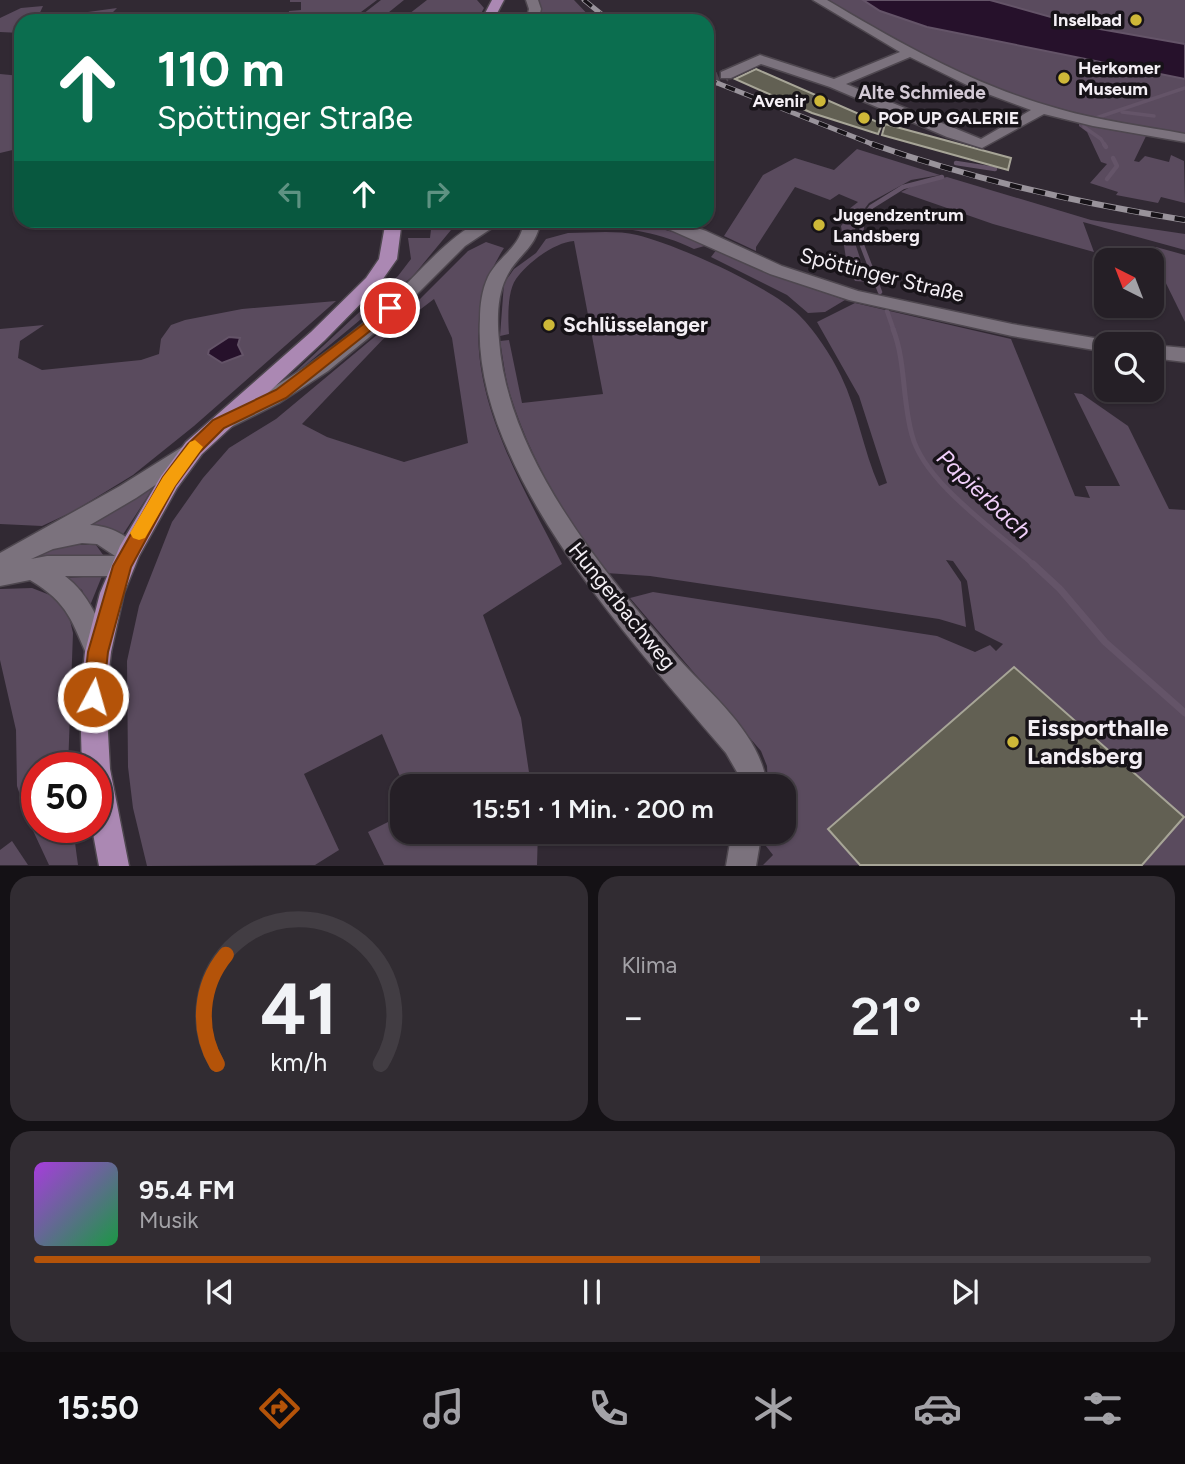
<!DOCTYPE html>
<html lang="de">
<head>
<meta charset="utf-8">
<style>
	body { margin:0; font-family:Figtree,sans-serif; background:#312c32; color:#f1f3f6; height:100vh; display:flex; flex-direction:column; font-size:26px; white-space:nowrap }
	* { box-sizing:border-box; margin:0 }
	p { font-size:23px; color:#a3a2a7 }
	.icon { flex:none; width:38px; height:38px; fill:none; stroke:currentColor; stroke-width:2; stroke-linecap:round; stroke-linejoin:round }
	.map { position:relative; height:866px; overflow:hidden }
	.sheet { display:flex; flex-direction:column; gap:10px; padding:10px; background:#141115; flex:1 }
	.sheet>* { flex:none }
	.guide { position:absolute; left:14px; top:14px; width:700px; height:214px; border-radius:21px; box-shadow:0 2px 5px #0004,0 0 0 2px #423d43; background:#0b6e4f; color:#fff; overflow:hidden }
	.needle { width:46px; rotate:318deg }
	.fabs { position:absolute; left:1094px; top:248px; display:grid; gap:14px }
	.fabs a { display:grid; place-items:center; width:70px; height:70px; border-radius:14px; background:#251f26; box-shadow:0 2px 5px #0004,0 0 0 2px #423d43; font-size:35px }
	.speed { position:absolute; left:21px; top:752px; display:flex; gap:14px; font-size:35px; font-weight:700; text-align:center }
	.speed>* { display:grid; place-content:center; width:91px; height:91px; border-radius:50%; background:#251f26; box-shadow:0 2px 5px #0004,0 0 0 2px #423d43; line-height:1 }
	.speed .limit { border:10px solid #d22; background:#fff; color:#111 }
	.pin { position:absolute; display:grid; place-items:center; width:60px; height:60px; color:#fff; margin:-30px; border:4px solid #fff; border-radius:50%; box-shadow:0 2px 7px #0007 }
	.me { position:absolute; width:77px; margin:-38px; rotate:6deg; stroke-linejoin:round; filter:drop-shadow(0 0 5px #0008) }
	.turn { display:flex; align-items:center; gap:24px; height:147px; padding:0 28px; font-size:32px }
	.turn .icon { width:91px; height:91px; stroke-width:2.5 }
	.turn b { display:block; font-size:49px; line-height:60px }
	.lanes { display:flex; align-items:center; height:66px; padding:0 28px; background:#0003; justify-content:center; gap:35px; direction:ltr }
	.lanes .off { opacity:.35 }
	.big { font-size:52px; font-weight:600; line-height:1.1 }
	.sheet .card { flex:1; display:flex; flex-direction:column; justify-content:center; gap:10px; min-width:0; padding:0 24px; border-radius:21px; background:#312c32 }
	.sheet .dial { align-items:center; gap:0 }
	.dial svg { height:182px; overflow:visible; fill:none; stroke:#423d43; stroke-width:7; stroke-linecap:round; text-anchor:middle }
	.dial text { fill:#f1f3f6; stroke:none }
	.song { display:flex; align-items:center; gap:21px }
	.cover { width:84px; height:84px; border-radius:10px; background:linear-gradient(135deg,hsl(280 70% 55%),hsl(140 70% 35%)) }
	.played { height:7px; border-radius:4px; background:linear-gradient(90deg,#b45309 65%,#423d43 65%) }
	.keys { display:flex; justify-content:space-around; direction:ltr }
	.heat { display:flex; justify-content:space-between; align-items:center; font-size:38px; direction:ltr }
	.sheet .tiles { flex:1; display:grid; gap:10px; grid-template-columns:1fr 1fr }
	.card:last-child { grid-column:span 2 }
	.trip { position:absolute; left:390px; top:774px; width:406px; height:70px; border-radius:21px; background:#251f26; box-shadow:0 2px 5px #0004,0 0 0 2px #423d43; font-weight:600; line-height:70px; text-align:center }
	.dock { display:flex; height:112px; justify-content:space-around; align-items:center; background:#0f0c0f; color:#a3a2a7 }
	.dock .icon { width:49px; height:49px }
	.dock .selected { color:#b45309 }
	.dock b { font-size:32px; color:#f1f3f6 }
	.map>svg:first-child { display:block }
</style>
</head>
<body>
<div class="map">
<svg width="1185" height="866" viewBox="0 0 1185 866">
	<rect width="100%" height="100%" fill="#312933"/>
	<g fill="#5a4b5e" fill-rule="evenodd">
		<path d="M290,0h87l-28,21h-57v-3h-4l1,-7 12,-1v-8h-11z"/>
		<path d="M381,0h23l-26,21h-24z"/>
		<path d="M427,0h50l7,8 -7,13h-77z"/>
		<path d="M538,0h36l20,21h-55l2,-12z"/>
		<path d="M826,0h37l17,11 47,16 258,52v55c-50,-9 -104,-15 -152,-32 -73,-25 -141,-63 -207,-102z"/>
		<path d="M990,0h195v44l-102,-18z"/>
		<path d="M43,6l-6,13 80,-11 -13,13h-83v12l-21,-1v-14l21,-10z"/>
		<path d="M0,74l21,2v72l-21,5z"/>
		<path d="M1079,121l68,13 -13,27 5,1 6,-6 24,6 2,-7 13,6 1,42 -24,-6 -3,6 -42,-8 2,-3 -28,-9 17,-19 -6,-2 -14,-30 -8,-6z"/>
		<path d="M857,149l83,26 -29,5 -42,23 -10,13 -4,7 1,23 10,30 5,6 -16,-1 -8,-16 -6,-39 5,-6 -7,-3 19,-15 -19,-8 -9,6 -35,-13 -39,60v4l-32,-15 39,-61 32,-17 39,12z"/>
		<path d="M947,177l144,43 94,14v16l-102,-28 11,30 -101,-28 -92,-32 17,-9z"/>
		<path d="M432,221h34l-15,9 -38,46 -135,112 120,-112 13,-17 -3,-21h22z"/>
		<path d="M556,221c56,0 100,0 152,24l-14,4c-51,-24 -90,-23 -146,-19z"/>
		<path d="M568,233c22,0 47,-3 69,2 41,10 132,51 162,80 16,16 32,40 42,61 17,35 22,74 38,110l8,-3 -28,-87 -42,-74 38,-19 156,36 64,157 15,2 -5,-12h35l-46,-93 8,1 46,32 41,83 16,1v355h-422l10,-10 -15,-19 1,-5h25v-45h-16l-1,-20 -6,-15 -131,-153 23,-6 284,44 38,16 15,-7 6,6 7,-7 -28,-14 -8,-49 -14,-20 -7,-1 15,22 5,45 -27,-8 -289,-43 -44,-3c-41,-57 -75,-111 -96,-179 -5,-17 -7,-36 -10,-53l9,-1 13,63 81,-9 -29,-153c-19,1 -47,22 -58,38 -9,13 -8,40 -7,55l-9,2 4,-53 10,-14 22,-16 10,-14z"/>
		<path d="M486,242l18,6c-66,102 11,222 58,316l-79,51 38,103 10,68h-127l-22,-52 -78,40 35,76 -24,15 -168,1 -14,-58 -5,-41 -1,-106 12,-55 33,-84 31,-44 26,-30 47,-29 144,-120 48,-48zM434,299l18,39 16,105 -64,19 -77,-25 -25,-13 86,-90z"/>
		<path d="M1156,247l29,8v67l-28,-57z"/>
		<path d="M717,249l62,28 66,23 -20,12 -17,1 -21,-18 -76,-38z"/>
		<path d="M336,301l-142,125 -61,49 -59,36 -32,15 -42,-2v-195l44,-4 -24,16 -2,17 24,12 99,-10 18,-6 2,-15 10,-14 14,-5 57,-11z"/>
		<path d="M157,482l-35,54 -44,-6z"/>
		<path d="M73,545h23l10,14 -81,2 18,-10z"/>
		<path d="M102,576l-13,32 -7,-18 -18,-12z"/>
		<path d="M32,588l23,9 13,15 5,21 -5,135h-31v60h36l5,37h-29l-20,-43 -12,-36 -1,-56 -16,-70v-71z"/>
		<path d="M402,815v16h136l-1,34h-153l-16,-33z"/>
		<path d="M12,841l16,24h-28v-15z"/>
	</g>
	<g fill="#26112b" stroke="#645468" stroke-width="2">
		<path d="M863,0h127l93,26 102,18v35l-258,-52 -47,-16z"/>
		<path d="M229,337l11,1 -2,7 5,10 -21,8 -14,-9 1,-4z"/>
	</g>
	<g fill="none" stroke-linecap="round" stroke-linejoin="round">
		<g stroke="#645468" stroke-width="3.5">
			<path d="M1122,112l32,4"/>
			<path d="M1105,146l-4,-7 -17,-12v-5l101,-34"/>
		</g>
		<g stroke="#645468" stroke-width="4.5">
			<path d="M1104,144l2,3"/>
			<path d="M956,163l39,6"/>
			<path d="M1107,179l10,-13 -4,-8"/>
			<path d="M880,292l-20,-52 3,-22 8,-11 32,-20 39,-10"/>
			<path d="M887,311l7,20"/>
		</g>
		<path stroke="#645468" stroke-width="5" d="M893,329c13,33 9,71 19,106 12,48 86,97 123,131"/>
		<path stroke="#645468" stroke-width="7" d="M1033,564l27,25 45,53 80,71"/>
	</g>
	<g fill="#626053" stroke="#a7a597" stroke-width="2">
		<path d="M756,69l126,55 -4,10 -66,-21 -77,-34z"/>
		<path d="M885,124l126,34 -3,12 -126,-35z"/>
		<path d="M1014,667l170,150 -42,48h-282l-32,-36z"/>
	</g>
	<g fill="none" stroke-linecap="round" stroke-linejoin="round">
		<path stroke="#4e4750" stroke-width="13" stroke-dasharray="13 6" stroke-linecap="butt" d="M707,83l19,-8"/>
		<defs>
			<g id="minor">
				<path d="M526,0h12l3,9 -3,12h-12l3,-12z"/>
				<path d="M813,0h14c74,44 148,86 232,109 41,12 84,17 126,25v8l-92,-16 -49,-12 -62,34 -35,-11 -117,-50 -69,-23 -30,14h-10v-6l39,-17 74,24 66,-27zM910,57l67,33 54,20 -50,29 -135,-55z"/>
				<path d="M482,220h22l-39,26 -70,70 -67,55 -49,32 -52,26 -7,3 -7,-3 -3,-5 3,-5c63,-29 120,-68 173,-115 31,-28 58,-65 96,-84z"/>
				<path d="M524,220h16c-2,28 -24,35 -34,58 -9,18 -9,43 -7,62 8,117 105,233 179,318 33,37 83,76 89,128h-28l-2,-14 -11,-19c-92,-109 -255,-283 -246,-434 0,-14 2,-29 8,-42 11,-22 34,-30 36,-57z"/>
				<path d="M648,220h26l32,11 76,35 76,25 154,33 94,16 9,5h-9v7l-94,-16 -163,-36 -79,-26z"/>
				<path d="M1152,345l33,3v14l-33,-4z"/>
				<path d="M192,441l8,2 3,6 -3,6 -64,43 -46,27c19,1 41,10 50,28l-4,7 -4,2 2,4 -4,7 -8,3h-57c25,19 35,47 46,76l-4,8 -9,4 -9,-4c-17,-38 -20,-57 -59,-80l-30,6v-33l120,-67zM82,543l15,1 18,12h-68l-16,3 22,-10z"/>
				<path d="M732,831h30l-6,35h-30z"/>
			</g>
			<g id="major">
				<path d="M492,0h12l-11,21h-12z"/>
				<path d="M386,220h16l-5,39 -19,27 -53,54 -123,114 -25,34 -38,68 -15,37 -13,59 -5,45 4,72 19,97h-30l-7,-38h4v-60h-14l-2,-71 5,-45 15,-59 20,-47 41,-70 25,-34 125,-110 55,-54 13,-19z"/>
			</g>
		</defs>
		<use href="#minor" stroke="#4e474f" stroke-width="3"/>
		<use href="#major" stroke="#4e474f" stroke-width="3"/>
		<use href="#minor" fill="#7b727d" fill-rule="evenodd"/>
		<use href="#major" fill="#ab88b3" fill-rule="evenodd"/>
		<defs>
			<g id="rail-far1">
				<path d="M584,0l26,21"/>
				<path d="M707,79l170,67"/>
			</g>
			<path id="rail" d="M872,144c102,36 207,59 313,76"/>
		</defs>
		<use href="#rail-far1" stroke="#99939b" stroke-width="5"/>
		<use href="#rail" stroke="#99939b" stroke-width="6"/>
		<use href="#rail-far1" stroke="#171318" stroke-width="3.5" stroke-dasharray="10" stroke-linecap="butt"/>
		<use href="#rail" stroke="#171318" stroke-width="4.5" stroke-dasharray="12" stroke-linecap="butt"/>
	</g>
	<path fill="#b45309" stroke="#753606" stroke-width="2" d="M390,304l5,1v6l-109,87 -62,30 -24,24 -25,34 -44,81 -23,85 -5,45 -3,7 -7,2 -7,-2 -3,-7 5,-45 25,-86 50,-89 25,-33 25,-24 63,-30z"/>
	<path fill="#f59e0b" d="M195,440l8,7 -28,39 -30,52 -6,2 -6,-2 -3,-5 33,-56 27,-35z"/>
	<g fill="#ceb838" stroke="#171318" stroke-width="2.5">
		<circle cx="1136" cy="20" r="7"/>
		<circle cx="1064" cy="78" r="7"/>
		<circle cx="820" cy="101" r="7"/>
		<circle cx="864" cy="118" r="7"/>
		<circle cx="819" cy="225" r="7"/>
		<circle cx="549" cy="325" r="7"/>
		<circle cx="1013" cy="742" r="7"/>
	</g>
	<g text-anchor="middle" stroke-width="7" stroke-linejoin="round" paint-order="stroke">
		<g font-size="18" font-weight="bold" fill="#f4eff5" stroke="#171318" text-anchor="start">
			<text x="1122" y="26" text-anchor="end">Inselbad</text>
			<text x="1078" y="74">Herkomer<tspan x="1078" dy="21">Museum</tspan></text>
			<text x="806" y="107" text-anchor="end">Avenir</text>
			<text x="878" y="124">POP UP GALERIE</text>
			<text x="833" y="221">Jugendzentrum<tspan x="833" dy="21">Landsberg</tspan></text>
		</g>
		<g font-size="19" font-weight="bold" fill="#d3c9d5" stroke="#171318">
			<text x="922" y="99">Alte Schmiede</text>
		</g>
		<g font-size="21" fill="#f4eff5" stroke="#171318">
			<text transform="translate(882 275) rotate(14)" y="7">Spöttinger Straße</text>
			<text transform="translate(622 606) rotate(51)" y="7">Hungerbachweg</text>
		</g>
		<g font-size="21" font-weight="bold" fill="#f4eff5" stroke="#171318" text-anchor="start">
			<text x="563" y="332">Schlüsselanger</text>
		</g>
		<g font-size="23" font-style="italic" fill="#f1cffa" stroke="#171318">
			<text transform="translate(984 494) rotate(43)" y="8">Papierbach</text>
		</g>
		<g font-size="24" font-weight="bold" fill="#f4eff5" stroke="#171318" text-anchor="start">
			<text x="1027" y="736">Eissporthalle<tspan x="1027" dy="28">Landsberg</tspan></text>
		</g>
	</g>
</svg>
<div class="fabs">
<a><svg class="needle" viewBox="-14 -14 28 28"><path d="M0-13l5 13h-10z" fill="#e53935"/><path d="M0 13l5-13h-10z" fill="#a3a2a7"/></svg></a>
<a><svg class="icon" aria-label="search" viewBox="0 0 24 24"><circle cx="10" cy="10" r="6"/><path d="M15 15l6 6"/></svg></a>
</div>
<div class="speed"><div class="limit">50</div></div>
<div class="pin" style="left:390px;top:308px;background:#d93025"><svg class="icon" aria-label="arrive" viewBox="0 0 24 24"><path d="M6 21V4h12l-3 4 3 4H6"/></svg></div>
<svg class="me" style="left:93px;top:697px" viewBox="-20 -20 40 40"><circle r="17" fill="#b45309" stroke="#fff" stroke-width="3"/><path d="M0-11L8 9 0 5-8 9z" fill="#fff"/></svg>
<div class="trip">15:51 · 1 Min. · 200 m</div>
<div class="guide">
<div class="turn"><svg class="icon" aria-label="ahead" viewBox="0 0 24 24"><path d="M12 20V5M6 11l6-6 6 6"/></svg><div><b>110 m</b>Spöttinger Straße</div></div>
<div class="lanes"><svg class="icon off" aria-label="left" viewBox="0 0 24 24"><path d="M17 20v-9H6M10 6l-5 5 5 5"/></svg><svg class="icon" aria-label="ahead" viewBox="0 0 24 24"><path d="M12 20V5M6 11l6-6 6 6"/></svg><svg class="icon off" aria-label="right" viewBox="0 0 24 24"><path d="M7 20v-9h11M14 6l5 5-5 5"/></svg></div>
</div>
</div>
<section class="sheet">
<div class="tiles">
<div class="card dial"><svg viewBox="0 0 100 80">
<path d="M14 69A42 42 0 1 1 86 69"/>
<path d="M14 69A42 42 0 0 1 18 21" stroke="#b45309"/>
<text x="50" y="56" font-size="32" font-weight="700">41</text>
<text x="50" y="72" font-size="11">km/h</text>
</svg></div>
<div class="card"><p>Klima</p>
<div class="heat"><a>−</a><b class="big">21°</b><a>+</a></div>
</div>
<div class="card">
<div class="song"><i class="cover"></i><div><b>95.4 FM</b><p>Musik</p></div></div>
<div class="played"></div>
<div class="keys"><svg class="icon" aria-label="previous" viewBox="0 0 24 24"><path d="M18 5L8 12l10 7zM5 5v14"/></svg><svg class="icon" aria-label="pause" viewBox="0 0 24 24"><path d="M8 5v14M16 5v14"/></svg><svg class="icon" aria-label="next" viewBox="0 0 24 24"><path d="M6 5l10 7-10 7zM19 5v14"/></svg></div>
</div>
</div>
</section>
<nav class="dock">
<b>15:50</b>
<svg class="icon selected" aria-label="directions" viewBox="0 0 24 24"><path d="M12 3l9 9-9 9-9-9zM9 14v-3h6M13 9l2 2-2 2"/></svg>
<svg class="icon" aria-label="music" viewBox="0 0 24 24"><path d="M9 18V5l10-2v13"/><circle cx="6" cy="18" r="3"/><circle cx="16" cy="16" r="3"/></svg>
<svg class="icon" aria-label="phone" viewBox="0 0 24 24"><path d="M5 4h4l2 5-3 2q2 4 5 5l2-3 5 2v4C11 20 4 13 5 4z"/></svg>
<svg class="icon" aria-label="climate" viewBox="0 0 24 24"><path d="M12 3v18M4 7l16 10M4 17L20 7"/></svg>
<svg class="icon" aria-label="car" viewBox="0 0 24 24"><path d="M5 17H2v-5l4-1 3-4h7l3 4 3 1v5h-3M9 17h6M6 11h13"/><circle cx="7" cy="17" r="2"/><circle cx="17" cy="17" r="2"/></svg>
<svg class="icon" aria-label="filters" viewBox="0 0 24 24"><path d="M4 7h16M4 17h16"/><circle cx="9" cy="7" r="2"/><circle cx="15" cy="17" r="2"/></svg>
</nav>
</body>
</html>
